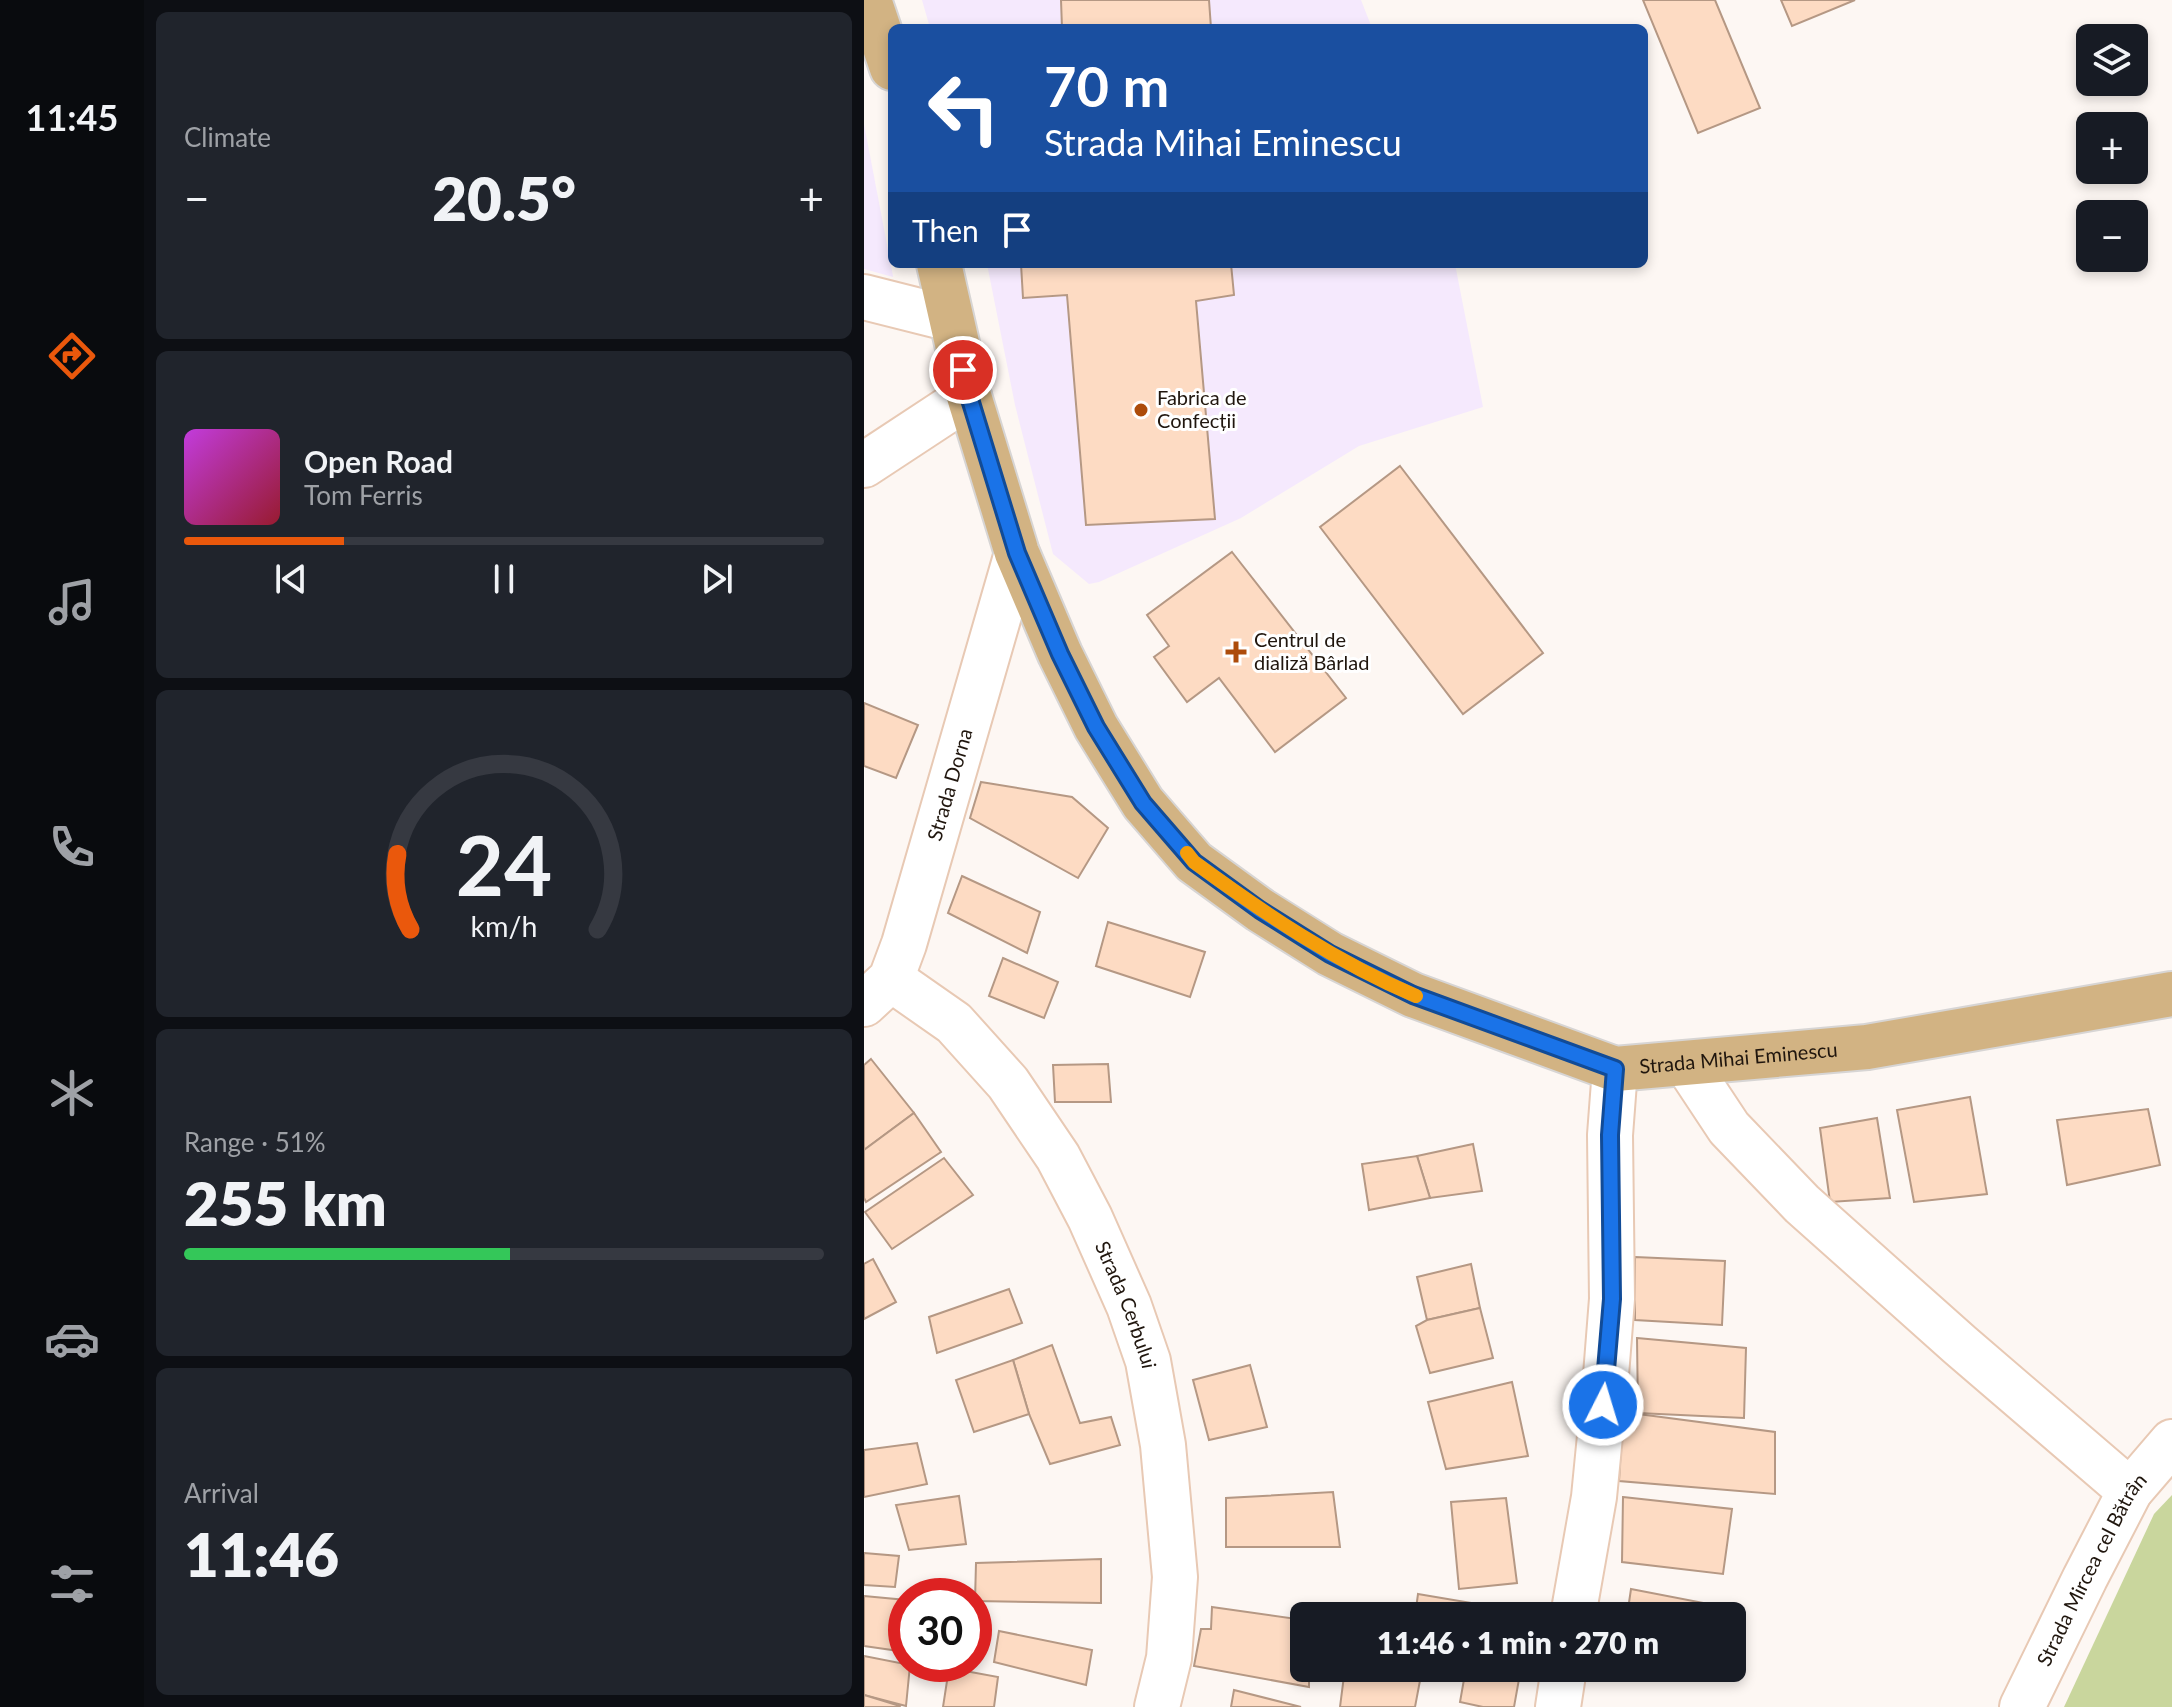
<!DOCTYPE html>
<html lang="en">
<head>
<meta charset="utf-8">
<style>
	body { margin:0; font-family:Lato,sans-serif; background:#20242c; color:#f1f3f6; height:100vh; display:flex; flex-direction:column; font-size:30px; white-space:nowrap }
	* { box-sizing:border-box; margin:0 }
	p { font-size:26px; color:#9ea1a6 }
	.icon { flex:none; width:44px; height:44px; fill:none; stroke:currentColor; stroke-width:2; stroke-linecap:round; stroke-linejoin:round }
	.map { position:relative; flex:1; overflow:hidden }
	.details { display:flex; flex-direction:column; gap:12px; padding:12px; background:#0d0f14; width:720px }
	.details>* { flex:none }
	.hud { position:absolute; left:24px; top:24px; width:760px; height:244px; border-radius:12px; box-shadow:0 4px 12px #0003; background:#1a4fa0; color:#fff; overflow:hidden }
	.tools { position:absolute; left:1212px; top:24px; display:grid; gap:16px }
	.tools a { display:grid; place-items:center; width:72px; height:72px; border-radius:12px; background:#171b24; box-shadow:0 4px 12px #0003; font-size:40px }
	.speed { position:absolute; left:24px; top:1578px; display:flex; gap:16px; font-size:40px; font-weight:700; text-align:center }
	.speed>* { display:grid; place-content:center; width:104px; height:104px; border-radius:50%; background:#171b24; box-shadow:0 4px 12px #0003; line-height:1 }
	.speed .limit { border:12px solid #d22; background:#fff; color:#111 }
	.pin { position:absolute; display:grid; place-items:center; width:68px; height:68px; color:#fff; margin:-34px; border:4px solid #fff; border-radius:50%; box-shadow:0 2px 8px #0007 }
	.me { position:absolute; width:88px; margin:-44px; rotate:5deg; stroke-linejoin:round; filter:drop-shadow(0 0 6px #0008) }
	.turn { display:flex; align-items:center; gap:28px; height:168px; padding:0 24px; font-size:36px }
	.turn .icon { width:104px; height:104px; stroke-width:2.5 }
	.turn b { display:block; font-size:56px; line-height:68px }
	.then { display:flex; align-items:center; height:76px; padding:0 24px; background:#0003; gap:16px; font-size:30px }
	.big { font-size:60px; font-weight:800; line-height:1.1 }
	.details .tile { flex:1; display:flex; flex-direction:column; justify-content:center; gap:12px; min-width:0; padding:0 28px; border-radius:12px; background:#20242c }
	.details .dial { align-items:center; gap:0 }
	.dial svg { height:208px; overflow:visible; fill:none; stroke:#363941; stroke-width:7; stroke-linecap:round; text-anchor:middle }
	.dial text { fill:#f1f3f6; stroke:none }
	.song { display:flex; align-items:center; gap:24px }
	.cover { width:96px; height:96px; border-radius:12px; background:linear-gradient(135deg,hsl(290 70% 55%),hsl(350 70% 35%)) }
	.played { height:8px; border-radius:4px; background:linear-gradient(90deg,#ea580c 25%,#363941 25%) }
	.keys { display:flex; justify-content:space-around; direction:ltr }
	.heat { display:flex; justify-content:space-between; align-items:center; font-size:44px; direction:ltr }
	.charge { height:12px; border-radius:6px; background:linear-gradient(90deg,#34c759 51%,#363941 0) }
	.trip { position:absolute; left:426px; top:1602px; width:456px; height:80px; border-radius:12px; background:#171b24; box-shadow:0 4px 12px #0003; font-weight:800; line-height:80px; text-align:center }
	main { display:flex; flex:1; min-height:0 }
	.tabs { display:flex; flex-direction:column; width:144px; justify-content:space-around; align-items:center; background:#090b0e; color:#9ea1a6 }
	.tabs .icon { width:56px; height:56px }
	.tabs .current { color:#ea580c }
	.tabs b { font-size:36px; color:#f1f3f6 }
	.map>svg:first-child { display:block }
</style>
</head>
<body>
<main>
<nav class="tabs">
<b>11:45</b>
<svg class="icon current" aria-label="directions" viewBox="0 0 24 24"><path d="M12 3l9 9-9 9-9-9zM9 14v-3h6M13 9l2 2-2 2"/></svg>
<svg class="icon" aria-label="music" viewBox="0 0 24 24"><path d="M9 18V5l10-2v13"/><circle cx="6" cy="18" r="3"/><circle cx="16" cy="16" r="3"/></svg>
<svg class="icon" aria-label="phone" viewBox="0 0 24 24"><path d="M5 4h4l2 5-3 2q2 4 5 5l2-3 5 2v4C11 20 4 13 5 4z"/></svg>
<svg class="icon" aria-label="climate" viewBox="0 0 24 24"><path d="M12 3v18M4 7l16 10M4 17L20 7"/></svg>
<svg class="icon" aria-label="car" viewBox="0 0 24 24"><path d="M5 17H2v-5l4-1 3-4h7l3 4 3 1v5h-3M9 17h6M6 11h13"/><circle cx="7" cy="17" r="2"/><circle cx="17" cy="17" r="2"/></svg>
<svg class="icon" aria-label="filters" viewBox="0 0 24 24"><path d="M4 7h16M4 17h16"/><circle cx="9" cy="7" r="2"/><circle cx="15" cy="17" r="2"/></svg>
</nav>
<section class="details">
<div class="tile"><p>Climate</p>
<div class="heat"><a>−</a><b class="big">20.5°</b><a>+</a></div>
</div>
<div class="tile">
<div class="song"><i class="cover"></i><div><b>Open Road</b><p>Tom Ferris</p></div></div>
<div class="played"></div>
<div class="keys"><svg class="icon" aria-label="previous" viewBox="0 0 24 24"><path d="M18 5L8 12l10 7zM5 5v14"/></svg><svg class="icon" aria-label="pause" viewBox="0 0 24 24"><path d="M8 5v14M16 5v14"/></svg><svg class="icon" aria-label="next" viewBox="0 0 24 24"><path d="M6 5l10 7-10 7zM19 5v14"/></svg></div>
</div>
<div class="tile dial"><svg viewBox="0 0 100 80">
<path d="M14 69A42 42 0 1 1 86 69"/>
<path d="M14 69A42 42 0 0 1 9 40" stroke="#ea580c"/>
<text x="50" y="56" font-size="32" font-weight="700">24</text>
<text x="50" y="72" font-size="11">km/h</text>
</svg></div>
<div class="tile"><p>Range · 51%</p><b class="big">255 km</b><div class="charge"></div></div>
<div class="tile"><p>Arrival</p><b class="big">11:46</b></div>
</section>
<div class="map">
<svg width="1308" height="1707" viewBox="0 0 1308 1707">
	<rect width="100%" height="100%" fill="#fdf7f3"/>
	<g fill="#f5e9fd">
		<path d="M58,0h439l11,28h-442z"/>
		<path d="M0,124l29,152v1l-29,-8z"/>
		<path d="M123,264h468l28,143 -124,39 -118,72 -142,64 -10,2 -36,-30 -38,-149z"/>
	</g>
	<path fill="#c9d69d" d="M1308,1495v212h-108l90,-193z"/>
	<g fill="#fddbc3" stroke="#b59884" stroke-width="2">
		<path d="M197,0h148l2,28h-149z"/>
		<path d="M779,0h72l45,108 -62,25z"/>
		<path d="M917,0h74l-63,26z"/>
		<path d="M157,264h210l3,31 -38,6 19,218 -129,6 -19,-230 -44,3z"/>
		<path d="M536,466l143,187 -80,61 -143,-187z"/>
		<path d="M368,552l114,146 -71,54 -56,-74 -32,24 -33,-45 15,-11 -22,-31z"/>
		<path d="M0,703l54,22 -22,53 -32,-12z"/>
		<path d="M117,782l91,15 36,31 -30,50 -108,-60z"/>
		<path d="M98,876l78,36 -13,41 -79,-40z"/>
		<path d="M244,922l97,30 -15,45 -94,-31z"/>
		<path d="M139,958l55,24 -14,36 -55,-22z"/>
		<path d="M7,1059l43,54 -50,37v-85z"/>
		<path d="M244,1064l3,38h-56l-2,-37z"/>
		<path d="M1106,1097l17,97 -73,8 -17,-92z"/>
		<path d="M1284,1109l12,56 -93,20 -10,-65z"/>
		<path d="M50,1113l27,39 -75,50 -2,-4v-48z"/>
		<path d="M1013,1118l13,80 -60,4 -10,-74z"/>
		<path d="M609,1144l9,47 -52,7 -13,-42z"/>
		<path d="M553,1156l13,42 -61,12 -7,-46z"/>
		<path d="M80,1158l29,37 -81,54 -27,-37z"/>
		<path d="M771,1257l90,4 -3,64 -87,-5z"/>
		<path d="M9,1259l23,43 -32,17v-55z"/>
		<path d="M607,1264l9,44 -53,12 -10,-43z"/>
		<path d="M145,1289l13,34 -85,30 -8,-36z"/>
		<path d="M616,1308l13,50 -63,15 -14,-47 11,-6z"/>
		<path d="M773,1338l109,10 -2,70 -106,-5z"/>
		<path d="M188,1345l28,78 31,-6 9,28 -70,19 -21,-50 -16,-54z"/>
		<path d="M149,1360l16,54 -55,18 -18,-52z"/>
		<path d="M386,1365l17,62 -58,13 -16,-60z"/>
		<path d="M648,1382l16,74 -82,13 -18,-67z"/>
		<path d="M759,1412l152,20v62l-156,-13z"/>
		<path d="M53,1443l10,41 -63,13v-47z"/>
		<path d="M469,1492l7,55h-114v-49z"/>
		<path d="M95,1496l7,48 -57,6 -13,-45z"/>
		<path d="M759,1497l109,12 -9,65 -101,-12z"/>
		<path d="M642,1498l11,85 -58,6 -8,-87z"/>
		<path d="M0,1553l35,3 -4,31 -31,-2z"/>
		<path d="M237,1559v44l-126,-2 1,-38z"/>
		<path d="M767,1589l83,16 -1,11h-86z"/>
		<path d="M554,1594l113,19v3h-116z"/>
		<path d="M0,1596l42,4v52l-42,-6z"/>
		<path d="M348,1607l92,13v48h5v19l-115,-21 7,-37h10z"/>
		<path d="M135,1631l93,19 -6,35 -92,-23z"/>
		<path d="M0,1656l46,9 -4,41 -42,-11z"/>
		<path d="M85,1668l49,9 -4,30h-51z"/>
		<path d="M481,1668l77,2 -7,37h-75z"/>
		<path d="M602,1668h55l-7,39h-31l-23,-5z"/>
		<path d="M370,1690l67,17h-70z"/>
		<path d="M0,1695l36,11 -1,1h-35z"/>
	</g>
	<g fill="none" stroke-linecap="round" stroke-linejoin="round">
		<defs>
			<g id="minor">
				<path d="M0,297l87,22"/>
				<path d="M0,465l105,-69"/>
				<path id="s1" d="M27,979l63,44 54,60 50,74 32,61 39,88 19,55 15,84 12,132 -6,81 -12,49"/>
				<path id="s2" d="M0,1004l27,-25 13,-35 113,-391"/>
				<path d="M822,1063l43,65 73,76 158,141 170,146"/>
				<path d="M709,1616l21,-119 12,-122 6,-76 -2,-164 5,-66"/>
				<path d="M694,1707l6,-39"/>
				<path id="s3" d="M1158,1707l63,-129 45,-87 42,-49"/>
			</g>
			<g id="major">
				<path d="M5,0l23,68"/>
				<path id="s4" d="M75,264l30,132 48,157 43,101 36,73 47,76 51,59 66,48 70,44 83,41 202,74 252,-22 305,-53"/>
			</g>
		</defs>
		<use href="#minor" stroke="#e8c9b4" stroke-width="48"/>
		<use href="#major" stroke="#d7d5d4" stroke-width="48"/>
		<use href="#minor" stroke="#fff" stroke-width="44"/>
		<use href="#major" stroke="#d2b383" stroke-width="44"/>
	</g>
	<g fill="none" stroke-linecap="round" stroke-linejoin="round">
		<defs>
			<path id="route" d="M99,370l6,26 48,157 43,101 36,73 47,76 51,59 66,48 70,44 83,41 202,74 -5,66 2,164 -9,106"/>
		</defs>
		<use href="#route" stroke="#114b97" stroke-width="20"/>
		<use href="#route" stroke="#1a73e8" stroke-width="14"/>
		<path stroke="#f59e0b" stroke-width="14" d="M323,853l7,9c71,52 142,100 222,134"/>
	</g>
	<g fill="#ad4c0b" stroke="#fff" stroke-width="3">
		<circle cx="277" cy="410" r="8"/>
		<path d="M368 640h8v8h8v8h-8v8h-8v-8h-8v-8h8z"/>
	</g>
	<g text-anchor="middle" stroke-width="6" stroke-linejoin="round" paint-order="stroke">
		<g font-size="20" fill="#20160e" stroke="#fff" text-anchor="start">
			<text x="293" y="405">Fabrica de<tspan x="293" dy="23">Confecții</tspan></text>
			<text x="390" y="647">Centrul de<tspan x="390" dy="23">dializă Bârlad</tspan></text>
		</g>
		<g font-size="20" fill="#20160e" stroke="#fff">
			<text dy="7" stroke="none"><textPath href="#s2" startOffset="240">Strada Dorna</textPath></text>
			<text dy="7" stroke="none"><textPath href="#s4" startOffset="1254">Strada Mihai Eminescu</textPath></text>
			<text dy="7" stroke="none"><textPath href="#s1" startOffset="410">Strada Cerbului</textPath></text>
			<text dy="7" stroke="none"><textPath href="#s3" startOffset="154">Strada Mircea cel Bătrân</textPath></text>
		</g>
	</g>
</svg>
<div class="tools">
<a><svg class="icon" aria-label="layers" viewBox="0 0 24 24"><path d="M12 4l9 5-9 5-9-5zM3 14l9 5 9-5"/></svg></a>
<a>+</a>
<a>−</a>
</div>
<div class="speed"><div class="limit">30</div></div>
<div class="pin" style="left:99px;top:370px;background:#d93025"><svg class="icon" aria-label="arrive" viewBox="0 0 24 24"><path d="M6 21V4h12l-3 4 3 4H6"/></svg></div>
<svg class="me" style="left:739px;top:1405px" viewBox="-20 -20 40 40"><circle r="17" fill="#1a73e8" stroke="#fff" stroke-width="3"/><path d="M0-11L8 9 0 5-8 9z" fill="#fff"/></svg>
<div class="trip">11:46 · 1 min · 270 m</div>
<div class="hud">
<div class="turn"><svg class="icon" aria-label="left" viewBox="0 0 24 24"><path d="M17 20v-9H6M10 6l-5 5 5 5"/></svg><div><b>70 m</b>Strada Mihai Eminescu</div></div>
<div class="then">Then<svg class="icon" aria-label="arrive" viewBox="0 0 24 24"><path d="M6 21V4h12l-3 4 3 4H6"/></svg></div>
</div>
</div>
</main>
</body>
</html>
